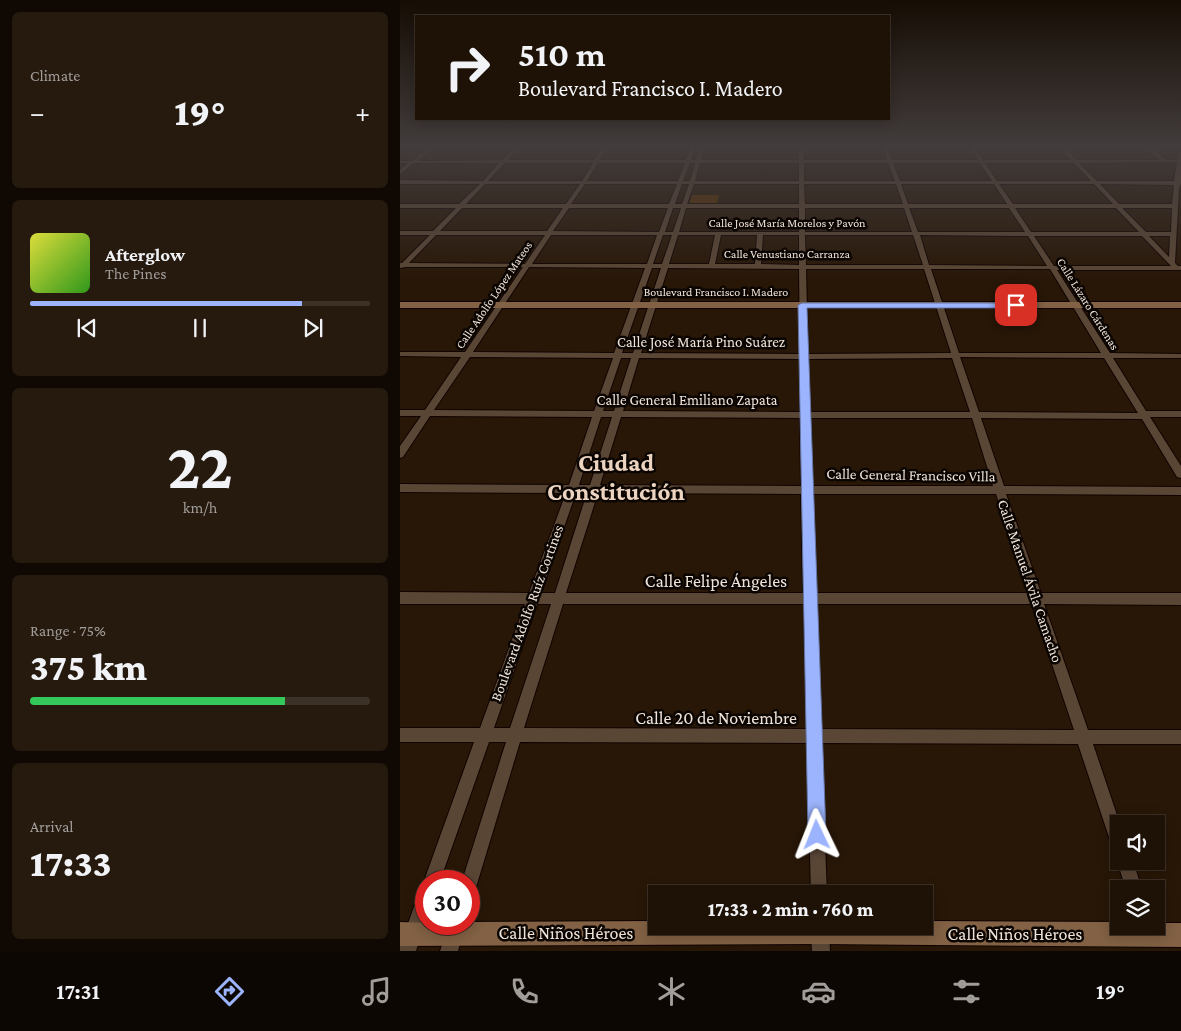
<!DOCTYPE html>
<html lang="en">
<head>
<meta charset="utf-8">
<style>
	body { margin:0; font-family:"Crimson Pro",serif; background:#261a0f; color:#f1f3f6; height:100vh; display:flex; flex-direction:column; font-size:19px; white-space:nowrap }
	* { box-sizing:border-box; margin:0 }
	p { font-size:16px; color:#a19d9a }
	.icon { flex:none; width:28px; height:28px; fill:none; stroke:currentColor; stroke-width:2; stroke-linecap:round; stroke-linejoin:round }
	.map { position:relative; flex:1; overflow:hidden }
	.details { display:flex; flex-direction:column; gap:12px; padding:12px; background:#100903; width:400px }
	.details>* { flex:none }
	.top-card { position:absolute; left:15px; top:15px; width:475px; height:105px; border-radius:0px; box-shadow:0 2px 12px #0003,0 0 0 1px #3c3127; background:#1e1105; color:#f1f3f6; overflow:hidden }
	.fabs { position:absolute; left:710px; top:815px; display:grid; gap:10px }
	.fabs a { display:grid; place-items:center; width:55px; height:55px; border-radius:0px; background:#1e1105; box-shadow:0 2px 12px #0003,0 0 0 1px #3c3127; font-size:25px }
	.speed { position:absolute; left:15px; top:870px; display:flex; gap:10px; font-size:25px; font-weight:700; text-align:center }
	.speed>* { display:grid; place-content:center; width:65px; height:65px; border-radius:50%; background:#1e1105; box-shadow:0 2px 12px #0003,0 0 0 1px #3c3127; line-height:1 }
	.speed .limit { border:8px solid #d22; background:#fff; color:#111 }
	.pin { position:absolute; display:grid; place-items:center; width:42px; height:42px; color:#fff; margin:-21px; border-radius:10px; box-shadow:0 2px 8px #0006 }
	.me { position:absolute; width:55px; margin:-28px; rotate:358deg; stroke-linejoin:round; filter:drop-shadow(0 0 4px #0008) }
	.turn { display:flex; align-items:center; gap:18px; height:105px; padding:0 20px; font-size:22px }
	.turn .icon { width:65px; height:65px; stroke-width:2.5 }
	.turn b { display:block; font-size:35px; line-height:42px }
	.big { font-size:38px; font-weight:800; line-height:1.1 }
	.details .widget { flex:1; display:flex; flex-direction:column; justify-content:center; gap:8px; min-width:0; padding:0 18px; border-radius:8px; background:#261a0f }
	.details .dial { align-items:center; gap:0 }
	.dial b { font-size:65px; line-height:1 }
	.song { display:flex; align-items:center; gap:15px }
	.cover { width:60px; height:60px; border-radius:8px; background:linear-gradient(135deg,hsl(60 70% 55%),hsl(110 70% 35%)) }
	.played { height:5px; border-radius:2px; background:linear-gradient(90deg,#9cb4fd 80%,#3c3127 80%) }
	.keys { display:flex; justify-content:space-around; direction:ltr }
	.heat { display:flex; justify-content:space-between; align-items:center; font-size:28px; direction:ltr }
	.charge { height:8px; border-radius:4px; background:linear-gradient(90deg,#34c759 75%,#3c3127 0) }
	.trip { position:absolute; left:248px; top:885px; width:285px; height:50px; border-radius:0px; background:#1e1105; box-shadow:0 2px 12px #0003,0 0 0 1px #3c3127; font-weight:800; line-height:50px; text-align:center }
	.tabs { display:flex; height:80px; justify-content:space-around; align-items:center; background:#0c0702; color:#a19d9a }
	.tabs .icon { width:35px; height:35px }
	.tabs .active { color:#9cb4fd }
	.tabs b { font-size:22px; color:#f1f3f6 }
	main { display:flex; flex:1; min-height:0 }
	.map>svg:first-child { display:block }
</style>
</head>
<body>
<main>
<section class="details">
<div class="widget"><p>Climate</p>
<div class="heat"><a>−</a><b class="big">19°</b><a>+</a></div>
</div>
<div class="widget">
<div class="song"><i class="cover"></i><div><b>Afterglow</b><p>The Pines</p></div></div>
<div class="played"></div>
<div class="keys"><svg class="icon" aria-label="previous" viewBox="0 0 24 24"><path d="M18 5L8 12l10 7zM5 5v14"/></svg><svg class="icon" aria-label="pause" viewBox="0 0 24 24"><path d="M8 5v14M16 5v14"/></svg><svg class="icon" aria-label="next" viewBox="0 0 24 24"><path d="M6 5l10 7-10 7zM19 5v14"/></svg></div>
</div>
<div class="widget dial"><b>22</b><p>km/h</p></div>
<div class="widget"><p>Range · 75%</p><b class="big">375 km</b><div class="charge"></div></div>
<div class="widget"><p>Arrival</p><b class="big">17:33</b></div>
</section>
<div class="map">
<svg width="781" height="951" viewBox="0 0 781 951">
	<rect width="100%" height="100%" fill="#281707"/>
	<path fill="#5b3100" d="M292,195h27l-2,9 -28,1z"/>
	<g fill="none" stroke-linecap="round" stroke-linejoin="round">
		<defs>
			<g id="street">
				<path d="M30,147h5l-17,14 84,-1 13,-13h5l-12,13h86l8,-13h5l-8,13h87l5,-13h4l-4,13h5l5,-13h4l-4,13h98v-13h4l1,13h83l-4,-13h4l5,13h86l-8,-13h5l8,13h88l-11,-13h5l12,13h83l-14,-13h5l15,13h12l1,-8 2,-1v32l-2,6 -4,74 3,3h3v4h-124l53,83 71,1v4h-68l33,53h35v6h-31l31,49v12l-4,-1 -35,-58 -161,-1 23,68 177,1v8l-175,-1 35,99h140v12l-137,-1 44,126h93v14h-88l27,80h-1v27l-6,-2 -35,-105 -257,-1 6,151h-16l-4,-151 -287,-1 -43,142 -2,6 -6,2v-11h-7l44,-139h-17l-49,139h-14v6l-2,-6 50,-139h-74v-14h80l45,-124h-125v-12l129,1 37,-100 -166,-1v-8l169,1 23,-68 -162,-1 -27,41 -3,1v-12l21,-30h-21v-6h25l36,-53 -61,-1v-4h65l58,-85h-117l-6,1v-5h2l28,-28h-30v-4h33l23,-23h-56v-4h59l21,-20h-80v-4l83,1 16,-18h-85l-14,11v-4l8,-7h-8v-2h12zM777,162l-3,19h-77l-18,-18zM105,163h88l-11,18h-94zM198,163h87l-7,18h-91zM290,163h5l-5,18h-7zM300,163h99v18h-104zM404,163h84l7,18h-91zM493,163h87l12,18h-92zM585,163h89l17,18h-94zM85,184h95l-14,20h-100zM185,184h92l-8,20h-98zM282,184h7l-7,20h-7zM294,184h105v20h-112zM404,184h92l7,20h-98zM501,184h93l13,20h-99zM599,184h95l19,20h-100zM700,184l74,1 -2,19h-53zM62,208h101l-16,23h-107zM169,208h99l-9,24 -106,-1zM273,208h8l-8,24h-8zM286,208h113v24h-120zM405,208h99l8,24h-107zM509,208h100l16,24h-107zM615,208h101l23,24h-108zM722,208h50l-1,24h-25zM36,235h109l-20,29 -116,-1zM151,235h106l-10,29h-115zM263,235h9l-10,29h-9zM278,235h37l-6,29h-40zM321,235h36l-2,29h-40zM363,235h36v30l-38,-1zM405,235h108l10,30h-117zM520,235l108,1 19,30 -118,-1zM634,236h108l29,30h-117zM749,236h21l-1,21zM129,267l116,1 -31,85 -141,-1zM252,268h9l-28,85h-11zM268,268l131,1 1,85 -159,-1zM406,269h118l27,84 -143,1zM531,269h119l51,84h-142zM70,357l143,1 -19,53 -160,-1zM560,357l144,1 34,55 -159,-1zM221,358h10l-17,53h-11zM239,358l161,1v53l-177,-1zM552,358l18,54h-161l-1,-53zM201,417h11l-22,68h-11zM221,417l179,1 1,68 -201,-1zM409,418h163l21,68h-182zM176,493h11l-32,100h-14zM198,493l203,1 2,99h-237zM411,494h185l33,99h-214zM137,604h14l-41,124h-16zM163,604h241l3,125 -283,-1zM416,604h216l42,126 -253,-1z"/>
				<path d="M719,856v5h14l9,28h-16l-9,-28z"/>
				<path d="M26,888v32l-10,31h-16v-5l20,-56z"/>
				<path d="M54,924l6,3 3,6 -5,18h-18l8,-24z"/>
				<path d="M414,926h12l3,6 1,19h-18l-1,-19z"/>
			</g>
			<g id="secondary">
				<rect x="0" y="302" width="781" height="6"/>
				<path d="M256,921v5h268v-5l195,1v4h37v-3h25v24l-361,-3 -420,2v-24l69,2v-2z"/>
			</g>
		</defs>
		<use href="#street" stroke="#100300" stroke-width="2"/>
		<use href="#secondary" stroke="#100300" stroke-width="2"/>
		<use href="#street" fill="#5a4635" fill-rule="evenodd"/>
		<use href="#secondary" fill="#826144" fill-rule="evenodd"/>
	</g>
	<linearGradient id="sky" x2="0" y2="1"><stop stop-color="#160d04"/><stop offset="0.52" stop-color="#423c3c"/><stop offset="1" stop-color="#423c3c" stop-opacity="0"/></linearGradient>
	<rect width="781" height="281" fill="url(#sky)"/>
	<path fill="#9cb4fd" stroke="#6575a4" d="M402,303h214l5,2 -5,3h-209l19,527 -2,6 -7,3 -6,-3 -3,-6 -10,-530z"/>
	<g text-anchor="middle" stroke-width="5" stroke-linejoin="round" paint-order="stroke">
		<g font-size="12" fill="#f0e4da" stroke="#0b0502">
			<text x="387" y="227">Calle José María Morelos y Pavón</text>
			<text x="387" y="258">Calle Venustiano Carranza</text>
			<text x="316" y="296">Boulevard Francisco I. Madero</text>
			<text transform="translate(94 295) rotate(-56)" y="4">Calle Adolfo López Mateos</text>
			<text transform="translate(688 304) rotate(58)" y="4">Calle Lázaro Cárdenas</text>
		</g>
		<g font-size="15" fill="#f0e4da" stroke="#0b0502">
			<text x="301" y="347">Calle José María Pino Suárez</text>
			<text x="287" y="405">Calle General Emiliano Zapata</text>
			<text transform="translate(511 475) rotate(1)" y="5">Calle General Francisco Villa</text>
			<text transform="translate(630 581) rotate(71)" y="5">Calle Manuel Ávila Camacho</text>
			<text transform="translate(127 613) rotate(-70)" y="5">Boulevard Adolfo Ruíz Cortines</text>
		</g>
		<g font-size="18" fill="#f0e4da" stroke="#0b0502">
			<text x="316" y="587">Calle Felipe Ángeles</text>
			<text x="316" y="724">Calle 20 de Noviembre</text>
			<text x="166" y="939">Calle Niños Héroes</text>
			<text x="615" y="940">Calle Niños Héroes</text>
		</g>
		<g font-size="25" font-weight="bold" fill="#ecd4c0" stroke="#0b0502">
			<text x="216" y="471">Ciudad<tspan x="216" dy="29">Constitución</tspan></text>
		</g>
	</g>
</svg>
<div class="fabs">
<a><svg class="icon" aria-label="sound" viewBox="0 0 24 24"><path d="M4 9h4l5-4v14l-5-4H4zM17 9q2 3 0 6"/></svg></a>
<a><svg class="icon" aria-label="layers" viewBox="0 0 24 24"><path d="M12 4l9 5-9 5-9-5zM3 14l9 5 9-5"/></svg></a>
</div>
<div class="speed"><div class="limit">30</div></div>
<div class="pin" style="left:616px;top:305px;background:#d93025"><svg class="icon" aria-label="arrive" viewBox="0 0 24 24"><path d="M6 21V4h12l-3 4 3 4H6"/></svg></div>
<svg class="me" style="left:417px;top:835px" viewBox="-20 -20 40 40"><path d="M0-17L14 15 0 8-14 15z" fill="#9cb4fd" stroke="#fff" stroke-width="4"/></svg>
<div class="trip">17:33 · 2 min · 760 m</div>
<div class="top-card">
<div class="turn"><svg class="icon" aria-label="right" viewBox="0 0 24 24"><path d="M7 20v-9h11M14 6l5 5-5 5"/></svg><div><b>510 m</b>Boulevard Francisco I. Madero</div></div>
</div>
</div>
</main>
<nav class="tabs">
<b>17:31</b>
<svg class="icon active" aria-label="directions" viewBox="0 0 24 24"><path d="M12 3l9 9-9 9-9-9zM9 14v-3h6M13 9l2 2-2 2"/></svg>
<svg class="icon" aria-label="music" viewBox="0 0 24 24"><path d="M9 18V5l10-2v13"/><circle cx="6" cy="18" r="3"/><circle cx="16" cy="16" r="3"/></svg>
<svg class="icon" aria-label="phone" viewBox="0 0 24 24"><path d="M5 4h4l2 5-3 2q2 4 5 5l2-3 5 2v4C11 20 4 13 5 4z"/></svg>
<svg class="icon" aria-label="climate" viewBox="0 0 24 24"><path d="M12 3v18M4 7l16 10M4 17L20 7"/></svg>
<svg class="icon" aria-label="car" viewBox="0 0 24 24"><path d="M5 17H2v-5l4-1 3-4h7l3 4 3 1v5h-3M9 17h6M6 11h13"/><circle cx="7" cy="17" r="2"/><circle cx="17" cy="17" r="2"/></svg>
<svg class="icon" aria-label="filters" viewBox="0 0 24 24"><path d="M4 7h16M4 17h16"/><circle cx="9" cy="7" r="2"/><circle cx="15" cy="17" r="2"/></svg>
<b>19°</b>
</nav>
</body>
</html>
